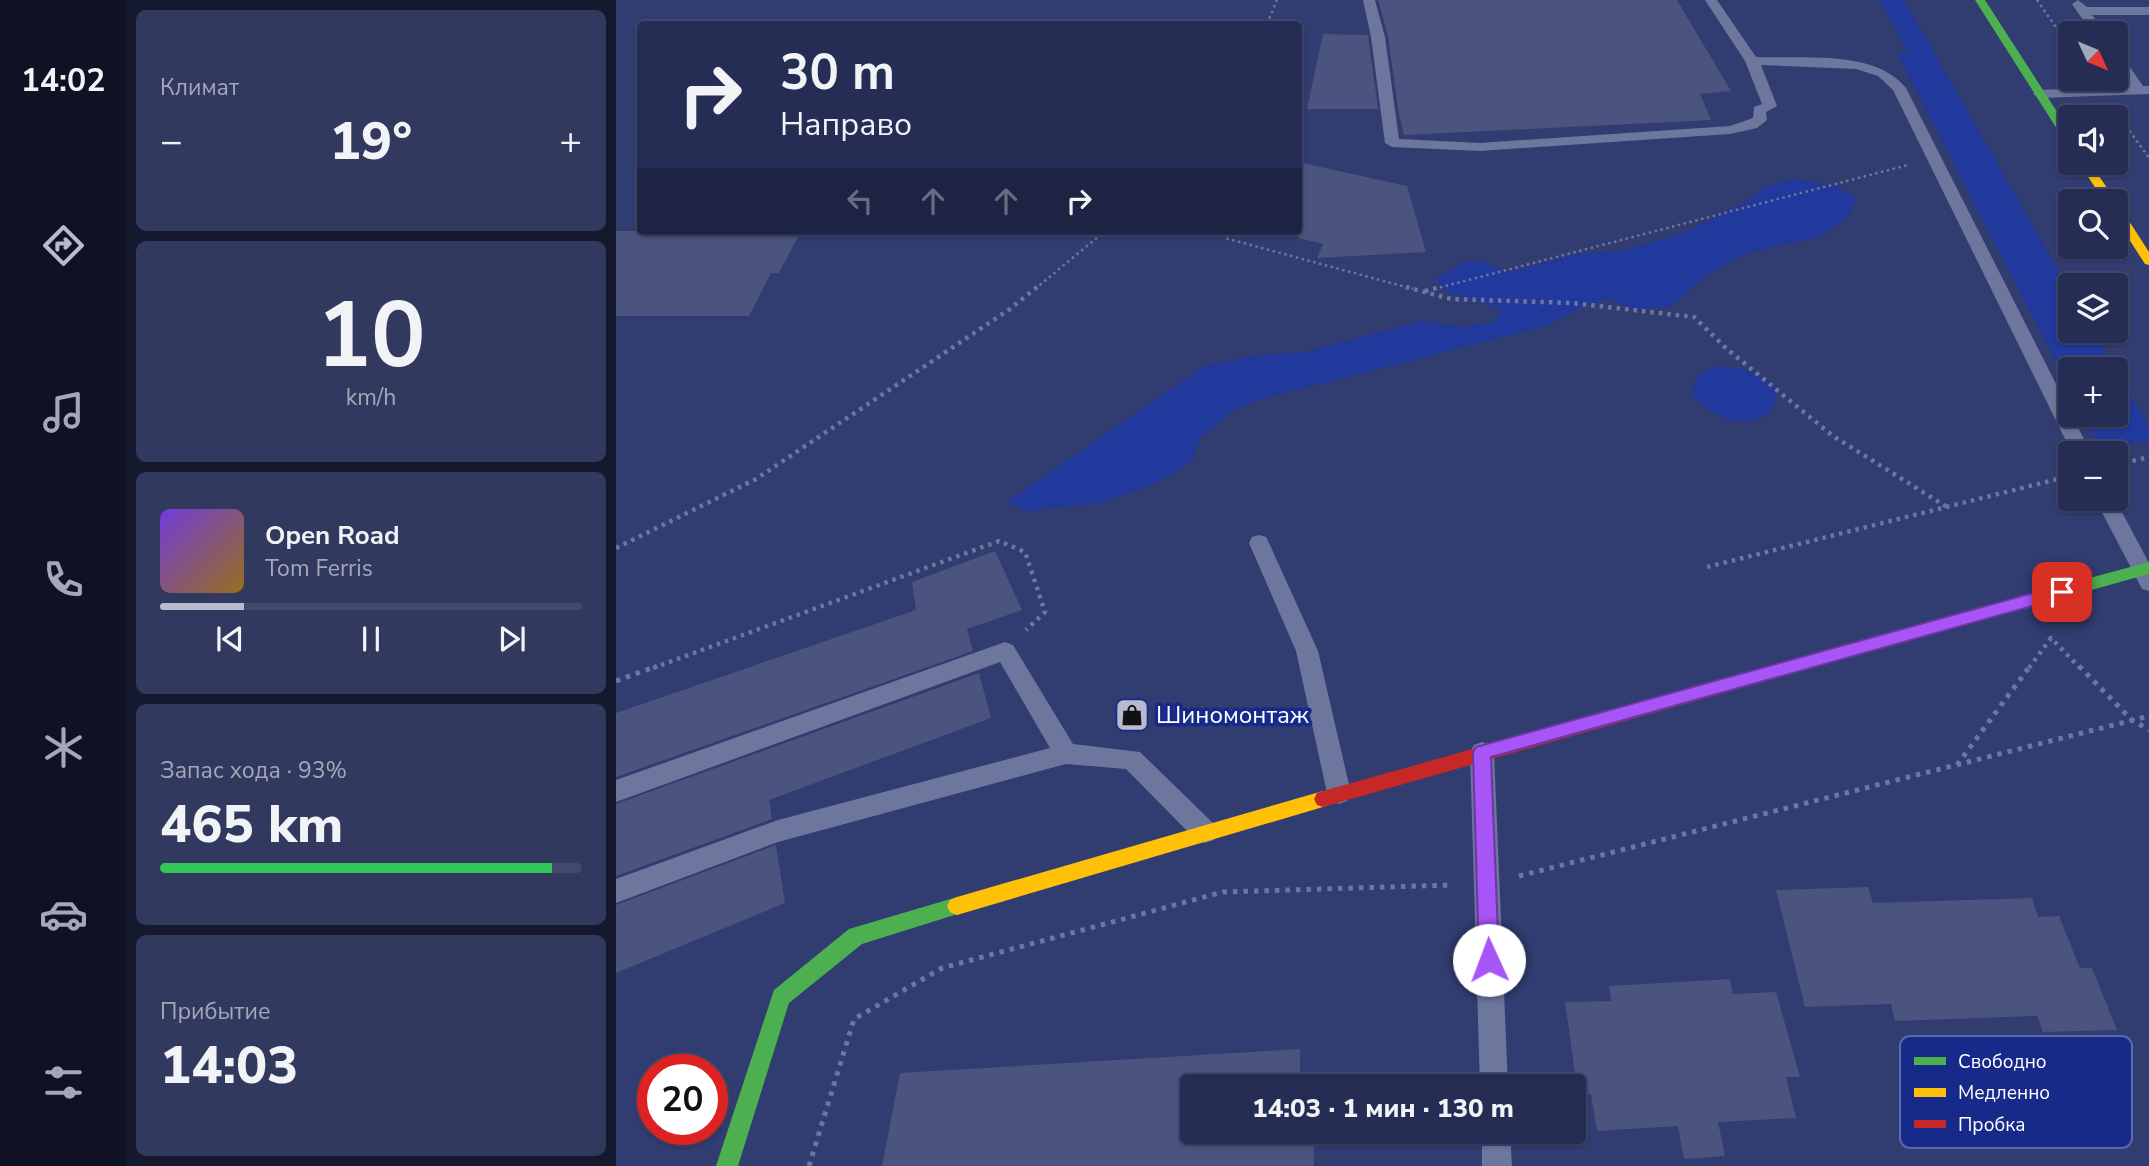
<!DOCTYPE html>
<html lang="ru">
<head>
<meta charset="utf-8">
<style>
	body { margin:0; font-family:"Nunito Sans",sans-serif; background:#31395e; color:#f1f3f6; height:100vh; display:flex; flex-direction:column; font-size:26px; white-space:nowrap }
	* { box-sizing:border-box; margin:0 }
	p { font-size:23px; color:#a3a8b8 }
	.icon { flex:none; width:38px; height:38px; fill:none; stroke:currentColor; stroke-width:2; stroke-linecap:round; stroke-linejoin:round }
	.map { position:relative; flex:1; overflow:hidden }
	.panel { display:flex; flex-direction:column; gap:10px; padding:10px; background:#14192e; width:490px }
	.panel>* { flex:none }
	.top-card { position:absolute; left:21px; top:21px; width:665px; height:214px; border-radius:7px; box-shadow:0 2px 5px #0004,0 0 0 2px #42496b; background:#252d54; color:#f1f3f6; overflow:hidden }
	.needle { width:46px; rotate:134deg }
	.tools { position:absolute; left:1442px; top:21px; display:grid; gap:14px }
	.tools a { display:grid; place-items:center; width:70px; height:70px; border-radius:7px; background:#252d54; box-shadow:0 2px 5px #0004,0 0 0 2px #42496b; font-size:35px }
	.speed { position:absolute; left:21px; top:1054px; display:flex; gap:14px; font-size:35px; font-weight:700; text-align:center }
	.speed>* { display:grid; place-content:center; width:91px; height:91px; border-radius:50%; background:#252d54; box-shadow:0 2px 5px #0004,0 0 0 2px #42496b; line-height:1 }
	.speed .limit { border:10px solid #d22; background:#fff; color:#111 }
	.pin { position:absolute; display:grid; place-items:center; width:60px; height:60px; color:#fff; margin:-30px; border-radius:14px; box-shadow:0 4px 10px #0006 }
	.me { position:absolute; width:77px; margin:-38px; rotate:358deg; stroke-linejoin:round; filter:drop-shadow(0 0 5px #0008) }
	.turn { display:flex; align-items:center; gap:24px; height:147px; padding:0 28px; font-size:32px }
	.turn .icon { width:91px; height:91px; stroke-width:2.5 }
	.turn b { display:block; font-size:49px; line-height:60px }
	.lanes { display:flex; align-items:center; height:66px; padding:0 28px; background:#0003; justify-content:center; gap:35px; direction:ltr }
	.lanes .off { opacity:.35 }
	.big { font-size:52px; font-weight:800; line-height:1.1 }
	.panel .widget { flex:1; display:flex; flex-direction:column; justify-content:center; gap:10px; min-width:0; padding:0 24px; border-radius:10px; background:#31395e }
	.panel .dial { align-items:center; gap:0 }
	.dial b { font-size:91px; line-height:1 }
	.song { display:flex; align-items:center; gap:21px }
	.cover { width:84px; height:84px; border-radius:10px; background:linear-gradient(135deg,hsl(260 70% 55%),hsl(40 70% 35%)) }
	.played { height:7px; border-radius:4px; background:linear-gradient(90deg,#b7bbcd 20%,#42496b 20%) }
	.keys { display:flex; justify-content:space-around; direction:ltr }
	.heat { display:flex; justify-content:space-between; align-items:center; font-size:38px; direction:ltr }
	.charge { height:10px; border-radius:5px; background:linear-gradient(90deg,#34c759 93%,#42496b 0) }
	.trip { position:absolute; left:564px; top:1074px; width:406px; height:70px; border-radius:7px; background:#252d54; box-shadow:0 2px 5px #0004,0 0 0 2px #42496b; font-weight:800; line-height:70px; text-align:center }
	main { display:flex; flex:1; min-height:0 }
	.menu { display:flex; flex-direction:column; width:126px; justify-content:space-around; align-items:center; background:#0f1222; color:#a3a8b8 }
	.menu .icon { width:49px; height:49px }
	.menu .selected { color:#b7bbcd }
	.menu b { font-size:32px; color:#f1f3f6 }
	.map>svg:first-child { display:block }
</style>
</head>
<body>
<main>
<nav class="menu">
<b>14:02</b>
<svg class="icon selected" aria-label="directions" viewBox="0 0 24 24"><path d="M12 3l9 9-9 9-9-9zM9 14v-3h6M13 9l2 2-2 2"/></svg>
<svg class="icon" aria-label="music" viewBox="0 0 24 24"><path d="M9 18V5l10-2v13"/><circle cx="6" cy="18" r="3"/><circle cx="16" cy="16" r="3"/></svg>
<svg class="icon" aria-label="phone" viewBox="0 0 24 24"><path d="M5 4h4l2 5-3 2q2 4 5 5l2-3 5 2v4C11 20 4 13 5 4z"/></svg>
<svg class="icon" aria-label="climate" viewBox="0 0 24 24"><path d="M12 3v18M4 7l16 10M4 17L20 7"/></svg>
<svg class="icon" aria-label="car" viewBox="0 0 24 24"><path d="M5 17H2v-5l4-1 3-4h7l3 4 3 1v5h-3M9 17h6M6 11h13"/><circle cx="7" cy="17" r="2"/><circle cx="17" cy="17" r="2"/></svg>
<svg class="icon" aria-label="filters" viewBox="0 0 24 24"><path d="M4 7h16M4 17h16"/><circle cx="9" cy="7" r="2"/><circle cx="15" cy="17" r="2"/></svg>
</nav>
<section class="panel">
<div class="widget"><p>Климат</p>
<div class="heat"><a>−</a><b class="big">19°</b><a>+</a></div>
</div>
<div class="widget dial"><b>10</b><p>km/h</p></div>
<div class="widget">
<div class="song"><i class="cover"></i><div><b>Open Road</b><p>Tom Ferris</p></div></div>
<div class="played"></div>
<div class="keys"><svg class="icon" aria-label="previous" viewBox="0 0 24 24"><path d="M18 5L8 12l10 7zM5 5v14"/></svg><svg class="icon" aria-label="pause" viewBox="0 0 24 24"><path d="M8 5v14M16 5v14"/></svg><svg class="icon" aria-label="next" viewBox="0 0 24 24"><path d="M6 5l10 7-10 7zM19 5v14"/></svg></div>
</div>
<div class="widget"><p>Запас хода · 93%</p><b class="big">465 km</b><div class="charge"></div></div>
<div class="widget"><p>Прибытие</p><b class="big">14:03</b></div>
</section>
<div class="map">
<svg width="1533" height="1166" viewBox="0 0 1533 1166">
	<rect width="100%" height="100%" fill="#313c70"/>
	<g fill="#21389c">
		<path d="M1264,0h24l166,291v40h23l22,38h-45v20l-173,-336 11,-1z"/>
		<path d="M1179,179l40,7 22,12 -9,19 -28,20 -74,16 -41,23 -34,30 -33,4 -32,-11 -28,10 -32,17 -281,72 -33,12 -32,29 -8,22 -36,22 -57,20 -72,8 -20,-9 196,-135 55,-12 43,-2 121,-32 40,6 32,-5 8,-13 -55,-17 -11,-13 25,-16 21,-2 27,11 66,-18 48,-3 63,-19 60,-30 20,-16z"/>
		<path d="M1102,366c19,0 73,12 54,42 -19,28 -65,8 -79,-14 0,-18 9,-23 25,-28z"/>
		<path d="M1500,370l33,57v10l-4,5 -47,1 -14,-28h32z"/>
	</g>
	<g fill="#4b547e">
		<path d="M762,0h299l54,91 -31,3 11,26 -307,15 -6,-26 -10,-73z"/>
		<path d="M707,34l45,1 10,74h-71z"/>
		<path d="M682,162l109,24 19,66 -109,6 6,-14 -25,-6z"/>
		<path d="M0,231h185l-22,42h-8l-22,43h-133z"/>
		<path d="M379,551l27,59 -55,19 6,22 -357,126v-64l300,-103 -4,-28z"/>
		<path d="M363,673l12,45 -222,82 3,19 -156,57v-72z"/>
		<path d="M160,845l9,58 -169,70v-68z"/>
		<path d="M1252,887l5,16 159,-5 6,19 21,-1 21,52h12l25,62 -74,2 -6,-16 -142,5 -4,-17 -86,3 -29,-117z"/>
		<path d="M1114,979l3,15 43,-2 24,85h-14l10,41 -78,4 7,34 -41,3 -6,-33 -81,5 -6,-37 -13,1 -13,-93 46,-1 -2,-15z"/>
		<path d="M684,1049v38h-108v45h121l1,34h-432l18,-93z"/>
	</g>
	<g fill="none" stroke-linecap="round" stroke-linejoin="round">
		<g stroke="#6d769c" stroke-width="2.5" stroke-dasharray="2.5 3.5" stroke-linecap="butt">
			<path d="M1421,0l33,48"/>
			<path d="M651,24l10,-24"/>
			<path d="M1503,116l30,42"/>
			<path d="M601,231l8,7 188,51"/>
			<path d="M419,289l70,-58"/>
			<path d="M818,289l474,-124"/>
		</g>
		<g stroke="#6d769c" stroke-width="4.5" stroke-dasharray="3.5 5" stroke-linecap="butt">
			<path d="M790,287l45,12 121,4 122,14 33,32 106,87 114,71"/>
			<path d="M809,291l16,-4"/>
			<path d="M1500,465l33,-8"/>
			<path d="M0,548l140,-69 254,-170 27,-22"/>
			<path d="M1091,567l363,-91"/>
			<path d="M37,668l346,-127 26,11 20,60 -19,18"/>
			<path d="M1413,668l22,-30 29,30"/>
		</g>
		<g stroke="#6d769c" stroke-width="5" stroke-dasharray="4.5 6" stroke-linecap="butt">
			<path d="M1463,666l53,54 17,10"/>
			<path d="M0,681l41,-15"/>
			<path d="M1341,765l73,-99"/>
			<path d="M903,876l630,-160"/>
			<path d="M193,1166l45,-147 88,-51 281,-76 229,-7"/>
		</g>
		<g fill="#6d769c" fill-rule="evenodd">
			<path d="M747,0h12l10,37 14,102 81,4 250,-17 23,-8 1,-11 8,-3 -17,-43 -40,-61h12l39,57c46,2 119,-8 150,31l185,365h-19l-179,-363 -15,-14 -22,-7 -95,-4 16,41 -11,6 1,8 -10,8 -27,6 -250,17 -88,-4 -7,-4 -14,-106z"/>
			<path d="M1462,0l9,7h62v8h-57l14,18h-14l-20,-29z"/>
			<path d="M1500,53l5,1 22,32h6v8l-109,4 -7,-4 7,-4 90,-4 -14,-20z"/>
			<path d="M1479,499h20l34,64v28l-7,-2z"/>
			<path d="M643,535l7,2 3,6 49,108 33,142 -4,8 -8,3 -8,-3 -4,-8 -31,-142 -47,-108 3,-6z"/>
			<path d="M389,642l8,3 60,99 67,8 74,72 3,8 -3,8 -9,3 -9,-3 -70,-71 -60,-5 -288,78 -162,61v-24l162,-59 272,-72 -50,-86 -384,140v-22z"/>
			<path d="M866,742l8,3 4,7 14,335h-28l-10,-335 4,-7z"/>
			<path d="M866,1132h28l2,34h-30z"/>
		</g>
		<g fill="#4caf50" fill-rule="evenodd">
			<path d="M1359,0h10l85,132v11l-6,-3z"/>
			<path d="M1533,562v12l-274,76 -6,-2 -2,-5 2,-5 6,-2z"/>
			<path d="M341,897l7,3 3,6 -3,6 -102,32 -73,59 -51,163h-22l58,-176 75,-61z"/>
		</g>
		<g fill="#ffc107" fill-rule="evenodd">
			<path d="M1463,163h11l26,38h-12z"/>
			<path d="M1500,207h4l29,45v13l-4,-1 -29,-45z"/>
			<path d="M707,791l6,2 3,6 -3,6 -6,2 -366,108 -7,-3 -3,-6 3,-6 7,-3z"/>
		</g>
		<path fill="#c62828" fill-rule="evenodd" d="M1259,636l6,2 2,5 -2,5 -6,2 -552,157 -6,-2 -3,-6 3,-6 6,-2z"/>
	</g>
	<path fill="#a855f7" stroke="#6d37a1" stroke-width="2" d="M1446,585l8,7 -2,4 -577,161 8,203 -3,7 -7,3 -7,-3 -3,-7 -6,-208 3,-5z"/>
	<defs>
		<symbol id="shop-square" viewBox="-11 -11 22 22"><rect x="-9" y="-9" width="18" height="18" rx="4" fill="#b7bbcd" stroke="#172a8a"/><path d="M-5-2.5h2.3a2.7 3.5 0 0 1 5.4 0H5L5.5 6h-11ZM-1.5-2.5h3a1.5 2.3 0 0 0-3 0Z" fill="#111"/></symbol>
	</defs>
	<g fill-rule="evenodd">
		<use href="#shop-square" x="497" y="696" width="38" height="38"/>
	</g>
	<g text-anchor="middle" stroke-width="7" stroke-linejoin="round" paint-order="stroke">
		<g font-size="24" fill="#fff" stroke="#172a8a" text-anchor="start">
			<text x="540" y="723">Шиномонтаж</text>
		</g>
	</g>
	<rect x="1284" y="1036" width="232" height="112" rx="10" fill="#172a8a" stroke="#5d6aad" stroke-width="2"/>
	<rect x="1298" y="1057" width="32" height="8" fill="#4caf50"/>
	<rect x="1298" y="1088" width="32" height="9" fill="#ffc107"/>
	<rect x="1298" y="1120" width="32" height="8" fill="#c62828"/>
	<g font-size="19" fill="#fff">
		<text x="1342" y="1068">Свободно</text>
		<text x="1342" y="1099">Медленно</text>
		<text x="1342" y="1131">Пробка</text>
	</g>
</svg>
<div class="tools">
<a><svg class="needle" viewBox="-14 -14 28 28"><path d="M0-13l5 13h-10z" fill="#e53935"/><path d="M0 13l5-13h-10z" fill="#a3a8b8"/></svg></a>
<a><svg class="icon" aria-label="sound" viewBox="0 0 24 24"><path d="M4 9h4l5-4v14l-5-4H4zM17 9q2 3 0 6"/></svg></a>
<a><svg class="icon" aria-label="search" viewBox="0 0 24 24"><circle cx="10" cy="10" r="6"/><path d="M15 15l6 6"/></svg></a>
<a><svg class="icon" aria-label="layers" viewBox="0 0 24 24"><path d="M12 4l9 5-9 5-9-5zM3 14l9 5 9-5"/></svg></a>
<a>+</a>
<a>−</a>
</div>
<div class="speed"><div class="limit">20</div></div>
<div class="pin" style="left:1446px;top:592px;background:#d93025"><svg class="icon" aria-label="arrive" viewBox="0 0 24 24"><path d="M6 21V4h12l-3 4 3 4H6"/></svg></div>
<svg class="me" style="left:873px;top:960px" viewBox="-20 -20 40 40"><circle r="19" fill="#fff"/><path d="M0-13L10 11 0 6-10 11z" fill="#a855f7"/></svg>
<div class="trip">14:03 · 1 мин · 130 m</div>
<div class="top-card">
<div class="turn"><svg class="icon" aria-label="right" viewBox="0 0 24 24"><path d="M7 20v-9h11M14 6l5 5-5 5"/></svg><div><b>30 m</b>Направо</div></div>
<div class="lanes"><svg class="icon off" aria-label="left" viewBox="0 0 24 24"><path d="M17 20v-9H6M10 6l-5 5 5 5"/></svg><svg class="icon off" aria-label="ahead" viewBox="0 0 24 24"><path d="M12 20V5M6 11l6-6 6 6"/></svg><svg class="icon off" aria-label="ahead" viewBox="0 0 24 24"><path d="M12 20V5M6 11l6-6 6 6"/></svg><svg class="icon" aria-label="right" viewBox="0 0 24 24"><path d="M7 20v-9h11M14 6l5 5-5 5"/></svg></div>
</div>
</div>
</main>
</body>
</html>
